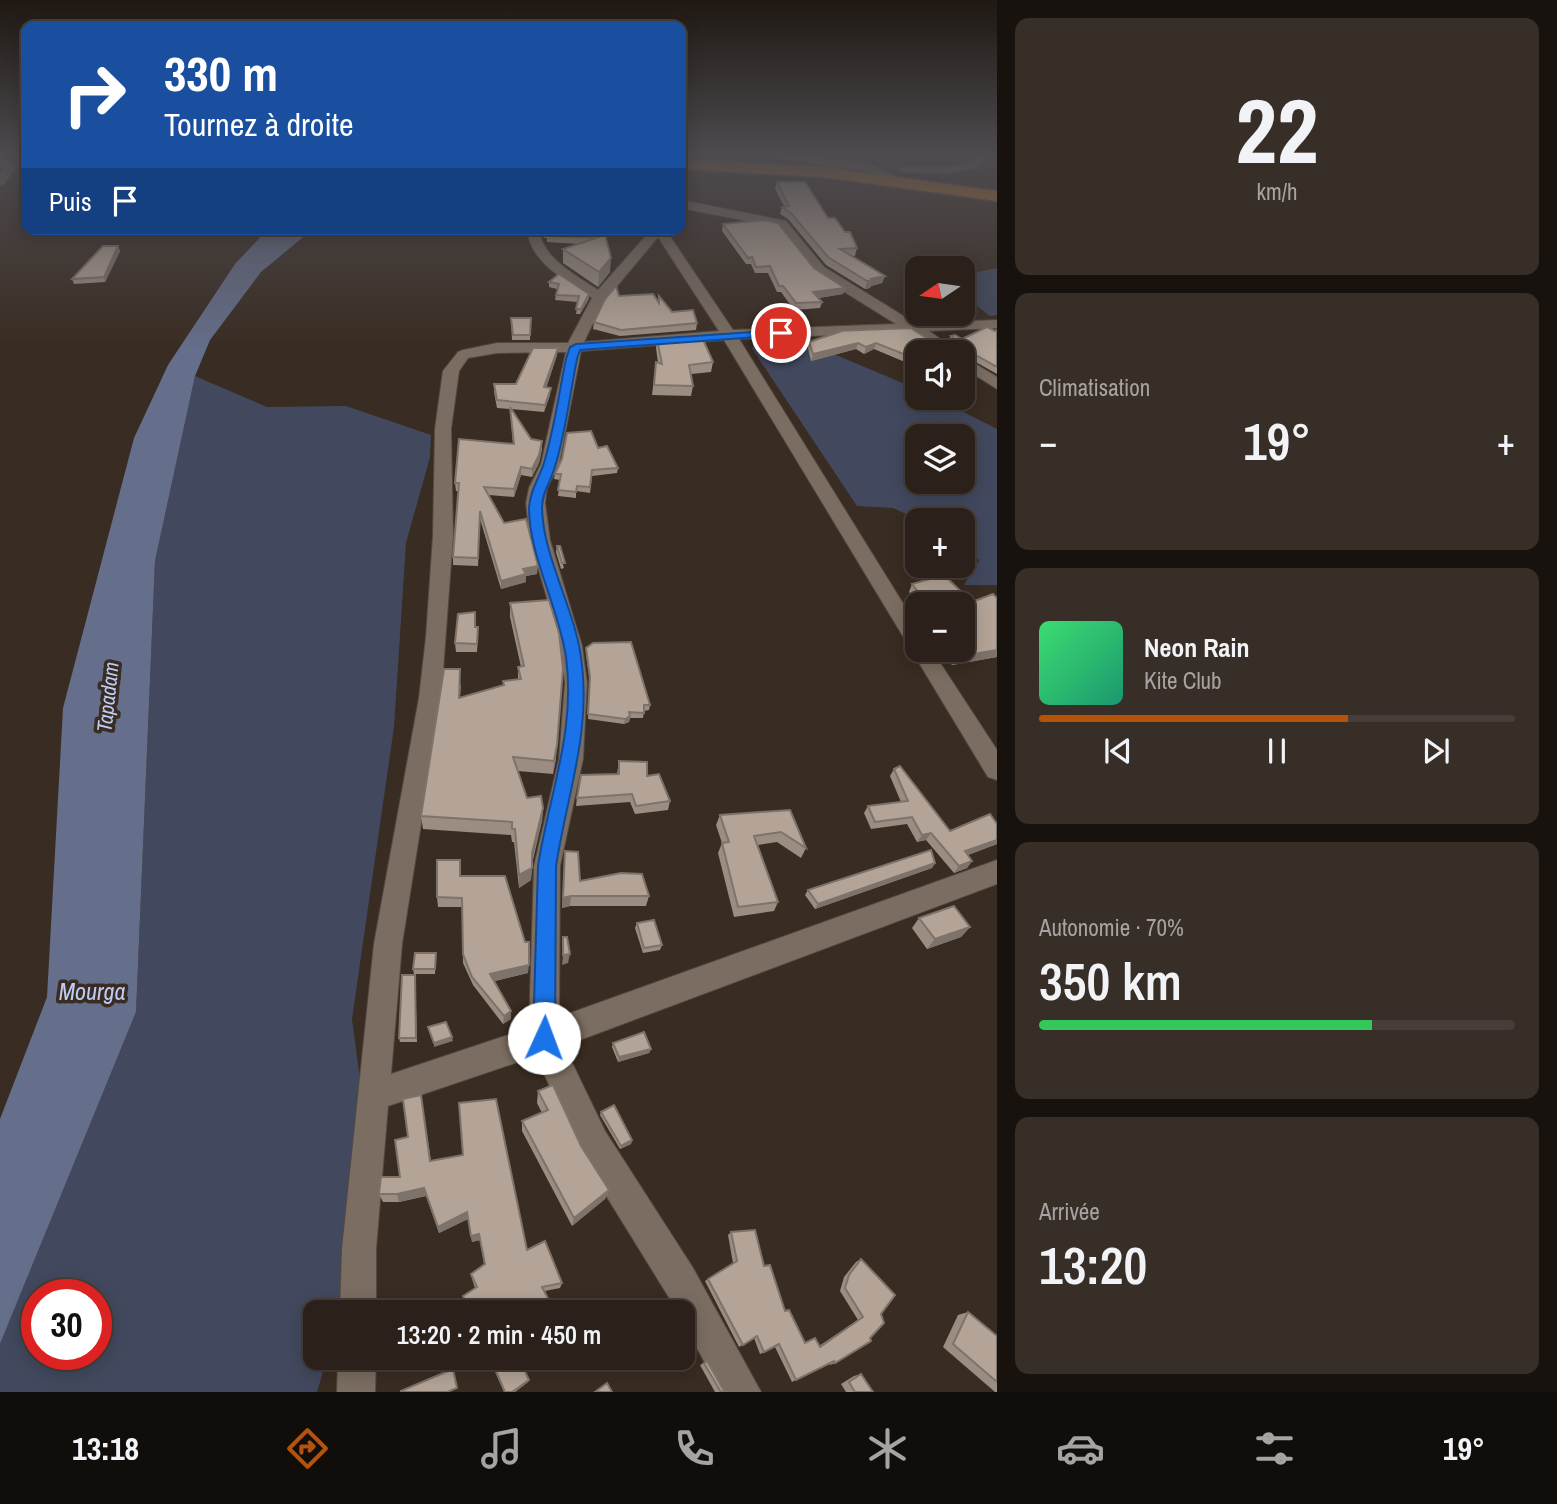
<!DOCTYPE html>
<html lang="fr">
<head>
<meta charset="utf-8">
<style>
	body { margin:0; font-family:"Archivo Narrow",sans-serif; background:#372e27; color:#f1f3f6; height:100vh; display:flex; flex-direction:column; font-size:26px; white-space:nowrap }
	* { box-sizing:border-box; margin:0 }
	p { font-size:23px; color:#a6a3a2 }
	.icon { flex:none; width:38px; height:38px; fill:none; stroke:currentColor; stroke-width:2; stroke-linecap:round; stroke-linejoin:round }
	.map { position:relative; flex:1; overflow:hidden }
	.sheet { display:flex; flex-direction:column; gap:18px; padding:18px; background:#18120e; width:560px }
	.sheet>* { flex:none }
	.guide { position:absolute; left:21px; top:21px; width:665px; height:214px; border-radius:14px; box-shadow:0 4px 18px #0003,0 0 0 2px #473e39; background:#1a4fa0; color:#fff; overflow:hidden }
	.needle { width:46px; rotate:257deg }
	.buttons { position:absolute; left:905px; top:256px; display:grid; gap:14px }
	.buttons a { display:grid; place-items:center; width:70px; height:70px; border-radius:14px; background:#2b211a; box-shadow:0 4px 18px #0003,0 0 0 2px #473e39; font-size:35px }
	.speed { position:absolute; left:21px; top:1279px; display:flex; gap:14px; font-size:35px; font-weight:700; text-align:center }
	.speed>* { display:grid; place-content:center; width:91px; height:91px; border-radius:50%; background:#2b211a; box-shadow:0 4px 18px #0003,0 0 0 2px #473e39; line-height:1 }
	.speed .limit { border:10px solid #d22; background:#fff; color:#111 }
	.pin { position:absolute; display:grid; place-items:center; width:60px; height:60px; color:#fff; margin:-30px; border:4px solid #fff; border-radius:50%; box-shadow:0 2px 7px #0007 }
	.me { position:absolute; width:77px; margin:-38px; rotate:2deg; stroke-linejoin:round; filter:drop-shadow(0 0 5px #0008) }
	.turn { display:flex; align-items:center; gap:24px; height:147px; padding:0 28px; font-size:32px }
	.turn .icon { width:91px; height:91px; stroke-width:2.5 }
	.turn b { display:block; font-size:49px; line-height:60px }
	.then { display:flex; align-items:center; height:66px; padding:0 28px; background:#0003; gap:14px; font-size:26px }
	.big { font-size:52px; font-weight:600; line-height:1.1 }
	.sheet .widget { flex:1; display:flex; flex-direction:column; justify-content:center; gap:10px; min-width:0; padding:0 24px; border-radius:14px; background:#372e27 }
	.sheet .dial { align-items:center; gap:0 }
	.dial b { font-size:91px; line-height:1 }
	.song { display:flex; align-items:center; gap:21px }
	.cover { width:84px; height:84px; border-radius:10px; background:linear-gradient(135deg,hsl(140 70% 55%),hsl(160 70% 35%)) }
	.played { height:7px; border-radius:4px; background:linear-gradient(90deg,#b45309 65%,#473e39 65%) }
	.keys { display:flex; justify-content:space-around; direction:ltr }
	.heat { display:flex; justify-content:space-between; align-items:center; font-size:38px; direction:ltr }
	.charge { height:10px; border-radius:5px; background:linear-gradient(90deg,#34c759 70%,#473e39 0) }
	.trip { position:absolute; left:303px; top:1300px; width:392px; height:70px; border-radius:14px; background:#2b211a; box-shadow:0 4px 18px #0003,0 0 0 2px #473e39; font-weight:600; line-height:70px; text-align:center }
	.tab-bar { display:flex; height:112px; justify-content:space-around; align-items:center; background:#110d0a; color:#a6a3a2 }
	.tab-bar .icon { width:49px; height:49px }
	.tab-bar .current { color:#b45309 }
	.tab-bar b { font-size:32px; color:#f1f3f6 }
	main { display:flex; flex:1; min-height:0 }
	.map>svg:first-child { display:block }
</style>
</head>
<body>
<main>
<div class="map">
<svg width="997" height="1392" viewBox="0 0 997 1392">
	<rect width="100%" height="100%" fill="#392c22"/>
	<g fill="#42495e" fill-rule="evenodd">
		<path d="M997,268v47l-7,1 -27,-21v-20z"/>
		<path d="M805,342l112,47v8h17l63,32v156h-33l15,-25 -16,-14 -1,-26h-43l-26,-12 -36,-2 -106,-159zM917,436h45v45h-45z"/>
		<path d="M195,376l72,31 79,-1 85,29 -1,22 -24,86 -12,184 -42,292 22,166 -35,127h-24v46h12l-10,34h-317v-48l136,-332 19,-451zM37,1295h59v59h-59z"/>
	</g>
	<path fill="#656e8a" d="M268,229h45l-52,43 -51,68 -15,36 -40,185 -19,451 -136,332v-225l47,-122 16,-289 71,-270 34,-73 67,-101z"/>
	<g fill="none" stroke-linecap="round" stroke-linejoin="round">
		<defs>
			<g id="minor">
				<path d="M773,156c34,0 101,-1 125,25l-6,3 -23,-13 -91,-12z"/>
				<path d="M975,156h11l-9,12 -27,5 -45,-1 -6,-3 6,-3 45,1 19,-4z"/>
				<path d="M0,158l12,4 3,6 -11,16 -4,1v-12l3,-5 -3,-3z"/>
				<path d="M681,200l105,21 38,46 91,56 82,-3v8l-68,3 30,21h-18l-32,-20 -170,7 178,287v23h14l66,101v30l-9,-3 -264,-437 -143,11 -22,113 -12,24 -2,15 5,37 32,106 5,37 -4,76 -23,107 -1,151 438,-157v24l-433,162 41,85 88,137 68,124h-40l-39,-71v-9h-4l-97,-157 -45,-99 -148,50 -12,143v63h-36l2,-63 32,-305 45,-246 7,-61 7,-101 2,-107 8,-58 15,-19 5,-2 34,-7h71l24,-45c-25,-17 -62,-35 -65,-69h12c3,30 37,46 59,61l54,-61h13l68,101 163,-6 -82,-51 -36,-46 -97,-19zM658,237l61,94 -135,11 18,-38zM566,352l-25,112 -12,24 -3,15 4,37 31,106 4,37 -6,76 -25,107 -5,162 -138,46 11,-130 39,-246 12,-162 -2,-107 8,-58 9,-13 29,-5z"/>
				<path d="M962,356l35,21v12l-35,-22z"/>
				<path d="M338,1358h38l-1,34h-38z"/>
			</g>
			<path id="highway" d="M681,159l142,8 174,24v10l-174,-24 -142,-8z"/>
		</defs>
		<use href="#minor" stroke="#544941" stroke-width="2"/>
		<use href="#highway" stroke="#544941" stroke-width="3"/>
		<use href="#minor" fill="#7b6d61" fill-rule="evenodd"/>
		<use href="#highway" fill="#c17321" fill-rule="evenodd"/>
	</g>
	<g fill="#9b8d82">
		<path d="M777,182l51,36 29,30 -2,8h-3l33,20 -3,7 -11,3 -1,2 -5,1 -39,-24 -38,-46 -8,-5 2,-7 2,-1 -9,-17z"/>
		<path d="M723,224l91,44 31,20 -2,6 -24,4 3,4 -2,6 -26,2 -13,-18h-4l-9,-19h-13l-4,-9h-5l-24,-33z"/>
		<path d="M541,229h56l13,43 -12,15 -35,-24v-14l16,-5 -32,-2v-4h-3z"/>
		<path d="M118,246l2,5 -15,31 -31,2 -2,-5z"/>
		<path d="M559,274l30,25 -9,15h-4l2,-12 -23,-2 2,-11 -8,-2v-5z"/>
		<path d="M619,296l39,6 14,10 25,11 -1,7 -76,6 -27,-7 1,-7z"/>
		<path d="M511,318h20l-1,22h-18z"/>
		<path d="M997,330v44l-34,-19 -1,-3h-45v17l-5,-4 -38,-16 -10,5 -8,-5 -45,12 -3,-13 1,-6 28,-9v-2l105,17 15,-1 -9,-6 3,-5 11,3z"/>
		<path d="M657,339l56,23 -2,10 -20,2 2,12 -2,10 -39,-1 4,-33 2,1 -2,-15z"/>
		<path d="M557,355l-11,33 4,7 -6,17 -33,-3 20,30 11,2v8l-3,14 -7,14 -11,-2 -7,22 -25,-2 15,28 33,51 -11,2v6l-25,7 -21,-70 -2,47 -25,-1v-8l5,-66h-2l-1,-8 58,-39 -3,-35 -13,-1 -3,-16v-8h22z"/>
		<path d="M598,448l20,20 -1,5 -25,3 -2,17 -14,-2v7l-18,-2 2,-16 -6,-1 1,-5z"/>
		<path d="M557,546l7,22 -3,1 -5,-17z"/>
		<path d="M944,575l28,27 21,-8 4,4v59l-45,8 -12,-16h22v-45h-44l-9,-12 3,-8z"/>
		<path d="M510,603l46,156 -3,15 -35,-3 9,27 16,10 -1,13 -10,43 -1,16 -12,8 -5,-46h-2l-1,-7 -88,-6 -2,-13 40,-133 -1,15 43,-12v-5l15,-2v-12h3l-11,-50z"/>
		<path d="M475,627l3,8 -1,17h-21l-1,-9z"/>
		<path d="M586,648l64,57 -1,5 -5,1 -1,7h-13l-1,4 -5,2 -36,-5 2,-36 -4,-29z"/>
		<path d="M619,761l28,15 23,25 -2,9 -33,4 -5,-12 -54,4 1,-8 40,-24z"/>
		<path d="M894,769l56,62 47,13 -29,11 4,6 -5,7 -13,5 -28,-33 -9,2 -10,-18 -36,5 -7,-16 4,-7 33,-4 -11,-26z"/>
		<path d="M790,810l16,38 -5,10 -24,-16 -19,3 20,57 -4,9 -40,6 -16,-64 4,-10 -6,-18 4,-10z"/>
		<path d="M565,851l15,30 69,15 -3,10h-76l-8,2z"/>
		<path d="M935,863l-3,5 -117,41 -10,-14 3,-5z"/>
		<path d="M461,876l67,97 -33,8 16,38 -8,5 -30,-39 -10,-22 -1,-56h-24l-1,-10z"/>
		<path d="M919,918l51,9 -9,10 -34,12 -15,-21z"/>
		<path d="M637,923l25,22 -2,5 -17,3 -8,-25z"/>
		<path d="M436,953l-1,21h-21l-1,-5z"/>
		<path d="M415,975l2,67h-17l-1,-4z"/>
		<path d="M613,1043l38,6 -2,4 -31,9 -6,-15z"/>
		<path d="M538,1091l71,99 -4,9 -33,27 -50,-95v-10l20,-8 -5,-10z"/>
		<path d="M421,1095l10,66 131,122 -2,5 -15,3 10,21h-86l-6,-16 12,-8 -3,-9 -1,-5 13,-10 -4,-24 -8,2 -4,-23 -29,14 -13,-37 -27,6h-16l-4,-8 21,-17 8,-40z"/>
		<path d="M601,1112l31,28 -1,4 -11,5 -20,-34z"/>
		<path d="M731,1232l33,34 21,45 20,32 14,3 39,-26 -18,-29 4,-14 12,-15 5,-3 34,36 -60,68 -5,2 -1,-2 -37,19 -17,-35 -15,7 -6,-16 -15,9 -34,-66 28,-18 -5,-28z"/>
		<path d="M968,1312l29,24v56h-2l-52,-45 15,-32z"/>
		<path d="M489,1358h30l10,22 -1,2 -13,10h-11z"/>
		<path d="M707,1361l17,30 7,1h-16l-15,-27z"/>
		<path d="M861,1374l12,18h-27l-5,-8 13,-8z"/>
	</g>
	<g fill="#7e736a">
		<path d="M118,246l2,5 -15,31 -1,-5z"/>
		<path d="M611,258l-1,14 -12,15 1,-15z"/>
		<path d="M885,276l-3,7 -11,3 -1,2 -5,1 2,-8 4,-2z"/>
		<path d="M845,288l-2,6 -32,5 2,-7z"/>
		<path d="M589,294v5l-9,15 1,-5z"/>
		<path d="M858,343l-2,6 -45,12 2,-7z"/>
		<path d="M876,343l-2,6 -10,5 2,-7z"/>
		<path d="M558,348l-1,7 -13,40v-8z"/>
		<path d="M551,388l-1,7 -6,17 1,-7z"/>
		<path d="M542,441v8l-3,14 -7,14v-8z"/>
		<path d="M521,467v8l-7,22v-8z"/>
		<path d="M538,566l-1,8 -11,2v6l-25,7v-8l22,-12z"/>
		<path d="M997,650v7l-45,8 4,-8z"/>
		<path d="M630,716l-1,6 -5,2 1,-5z"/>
		<path d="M557,745l-1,14 -3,15 1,-13z"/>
		<path d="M543,808l-1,13 -11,44 1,-12z"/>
		<path d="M931,833l-5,7 -9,2 5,-7z"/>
		<path d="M997,840v4l-37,14 5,-7z"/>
		<path d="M972,861l-5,7 -13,5 5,-7z"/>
		<path d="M935,863l-3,5 -117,41 3,-5z"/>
		<path d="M532,868l-1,12 -12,8v-13z"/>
		<path d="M571,896l-1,10 -8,2 1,-10z"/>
		<path d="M970,927l-9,10 -34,12 8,-10z"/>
		<path d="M570,954l-2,9 -6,2 1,-10z"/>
		<path d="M529,965l-1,8 -37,9 -1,-8z"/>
		<path d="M511,1011v8l-8,5 1,-8z"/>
		<path d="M452,1037l1,4 -19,6v-4z"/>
		<path d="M651,1049l-2,4 -31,9 1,-5z"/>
		<path d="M632,1140l-1,4 -11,5 1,-3z"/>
		<path d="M424,1188l2,8 -27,6 -2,-8z"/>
		<path d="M609,1190l-4,9 -33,27 2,-8z"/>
		<path d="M467,1212l1,7 -29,14 -1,-6z"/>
		<path d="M479,1234l1,6 -8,2 -1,-6z"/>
		<path d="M529,1380l-1,2 -13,10h-3z"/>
	</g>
	<g fill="#b4a497" stroke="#7e736a" stroke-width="2">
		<path d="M777,182h28l23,36h7l10,14h5l7,16 -17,1 45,27 -14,3 2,1 -6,1 -39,-24 -38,-45 -8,-5 7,-1z"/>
		<path d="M765,220l13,3 36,45 31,20 -32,4 9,10 -26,1 -13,-17h-4l-9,-20 -14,1 -4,-10 -4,1 -25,-34z"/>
		<path d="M543,229h54l6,7 -7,2 -49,-2 1,-4h-4z"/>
		<path d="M605,235l6,23 -12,14 -36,-23z"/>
		<path d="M103,246h15l-14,31 -32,2z"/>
		<path d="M559,274l30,20 -8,15h-5l3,-13 -23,-1 3,-11 -10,-2z"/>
		<path d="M616,286l3,10 34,-2 6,9v-7l13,16 21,-2 4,13 -76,7 -27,-8 11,-23z"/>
		<path d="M511,318h20l-1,17h-17z"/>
		<path d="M987,327l8,4 2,-1v37l-34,-19v-4l-12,-8 4,-1 7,4z"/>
		<path d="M911,328l31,20 22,-1 -2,10v-5l-28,-1 -17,1v9l-3,-3 -38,-15 -10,4 -8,-4 -45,11 -4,-12 30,-10 -2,-1z"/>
		<path d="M701,335l12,27 -24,3 4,21 -39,-1 2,-23 6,2 -5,-25z"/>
		<path d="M533,348h25l-14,39 7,1 -6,17 -48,-5 -3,-16h22z"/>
		<path d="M510,407l21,32 11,2 -3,14 -7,14 -11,-2 -7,22 -30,-2 20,36 22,-4 12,47 -15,3 3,5 -25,7 -21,-70 -2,47 -25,-1 6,-74h-4l4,-44 55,5z"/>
		<path d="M591,431l7,17 9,-2 11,22 -26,2 -2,17 -13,-1 -1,6 -18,-2 3,-16h-6l7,-15 5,-26z"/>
		<path d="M557,546h3l5,17h-3z"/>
		<path d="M944,575l28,27 21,-8 4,4v52l-41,7 -6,-8h12v-45h-34l-16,-20z"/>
		<path d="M549,600l10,33 4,36 -6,76 -3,16 -41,-4 14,41 14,-2 2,12 -11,45v15l-13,7 -4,-46h-3v-7l-91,-6 23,-147h16l-1,29 45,-13 -1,-4 18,-2 -3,-12 6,-1 -14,-63z"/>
		<path d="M475,612v15h3l-1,17 -22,-1 3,-29z"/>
		<path d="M631,642l19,63h-6v8l-15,-1 1,4 -5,3 -37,-5 2,-37 -4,-29 7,-5z"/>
		<path d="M619,761l28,1v14l12,-2 11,27 -34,5 -4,-12 -55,4 4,-23 38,-1z"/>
		<path d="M900,766l50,65 40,-17 7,10v16l-32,11 7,10 -13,5 -28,-33 -9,2 -10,-18 -37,5 -7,-16 40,-5 -14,-32z"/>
		<path d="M790,810l16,38 -25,-16 -27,4 24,66 -40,5 -16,-64 7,-1 -9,-27z"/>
		<path d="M931,850l4,13 -117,41 -10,-14z"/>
		<path d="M565,851l13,1 2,29 41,-8 21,1 7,22h-78l-8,2z"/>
		<path d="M437,860h23v16h45l20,66h4v23l-39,9 21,37 -7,5 -32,-39 -9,-23 -1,-56 -25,-1z"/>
		<path d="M954,906l16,21 -35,12 -16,-21z"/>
		<path d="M654,920l8,25 -18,3 -7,-25z"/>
		<path d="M563,937h4l3,17 -7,1z"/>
		<path d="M415,953h21l-1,16h-22z"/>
		<path d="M402,975h13l1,63h-17z"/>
		<path d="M446,1022l6,15 -18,6 -6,-16z"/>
		<path d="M644,1032l7,17 -32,8 -6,-14z"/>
		<path d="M553,1085l28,61 28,44 -35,28 -52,-97 26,-11 -10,-19z"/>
		<path d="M421,1095l9,66 33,-6 -4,-52 37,-4 31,151 18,-9 17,42 -20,4 13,25h-84l-8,-16 14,-9 -6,-13 14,-10 -6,-30 -8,2 -4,-24 -29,15 -14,-39 -27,6h-18l2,-17h19l-5,-37 13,-3 -5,-38z"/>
		<path d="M614,1105l18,35 -11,6 -20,-34z"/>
		<path d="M755,1230l9,36 6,-1 15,46 4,-1 16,33 10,-5 5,9 43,-30 -18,-29 4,-13 12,-16 34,36 -14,19 3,9 -14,15 1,3 -36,22 -1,-2 -38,19 -17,-36 -15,8 -7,-16 -14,9 -35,-66 29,-18 -6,-29z"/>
		<path d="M968,1312l29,24v46l-44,-38z"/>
		<path d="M490,1358h29l10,22 -17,12h-7z"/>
		<path d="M707,1361l17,30 7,1h-10l-17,-29z"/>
		<path d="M453,1369l4,19 -10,4h-46v-1z"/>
		<path d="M861,1374l12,18h-18l-6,-10z"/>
		<path d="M607,1383l5,9h-17z"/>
	</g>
	<linearGradient id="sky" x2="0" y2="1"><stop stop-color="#1f1813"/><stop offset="0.44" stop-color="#4e4b4f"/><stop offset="1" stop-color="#4e4b4f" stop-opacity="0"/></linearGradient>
	<rect width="997" height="351" fill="url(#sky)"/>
	<path fill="#1a73e8" stroke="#114b97" stroke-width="2" d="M781,330l5,3 -1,2 -205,15 -3,9c-7,34 -11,71 -21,104 -4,17 -14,28 -14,45 1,49 32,99 39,149 11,74 -14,137 -25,209l-1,172 -3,8 -8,3 -7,-3 -4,-8 5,-172c11,-72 38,-134 28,-209 -7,-49 -37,-101 -37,-149 1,-18 10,-29 15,-45 10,-33 15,-70 22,-104l4,-12 6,-3z"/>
	<g text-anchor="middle" stroke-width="7" stroke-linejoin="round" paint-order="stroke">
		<g font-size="21" font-style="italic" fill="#bfcdf6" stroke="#392c22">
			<text transform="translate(108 697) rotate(-84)" y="7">Tapadam</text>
		</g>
		<g font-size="24" font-style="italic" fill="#bfcdf6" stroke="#392c22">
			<text x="92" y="1000">Mourga</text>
		</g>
	</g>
</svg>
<div class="buttons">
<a><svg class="needle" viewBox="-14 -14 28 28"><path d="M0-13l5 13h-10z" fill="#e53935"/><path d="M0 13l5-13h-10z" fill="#a6a3a2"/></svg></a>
<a><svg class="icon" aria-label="sound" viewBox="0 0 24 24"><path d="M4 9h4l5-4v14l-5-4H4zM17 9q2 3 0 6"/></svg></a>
<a><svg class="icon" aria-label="layers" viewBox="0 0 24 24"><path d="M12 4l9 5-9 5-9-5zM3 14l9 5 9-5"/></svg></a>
<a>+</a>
<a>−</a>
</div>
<div class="speed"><div class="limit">30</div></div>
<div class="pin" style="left:781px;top:333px;background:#d93025"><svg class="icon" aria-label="arrive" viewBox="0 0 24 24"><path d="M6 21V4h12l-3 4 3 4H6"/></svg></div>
<svg class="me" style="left:544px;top:1038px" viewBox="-20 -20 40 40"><circle r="19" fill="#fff"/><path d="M0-13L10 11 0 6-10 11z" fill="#1a73e8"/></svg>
<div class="trip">13:20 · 2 min · 450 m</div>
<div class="guide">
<div class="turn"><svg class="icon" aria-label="right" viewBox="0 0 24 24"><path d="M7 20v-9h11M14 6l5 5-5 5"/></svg><div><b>330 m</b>Tournez à droite</div></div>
<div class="then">Puis<svg class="icon" aria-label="arrive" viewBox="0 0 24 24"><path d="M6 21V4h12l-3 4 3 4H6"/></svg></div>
</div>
</div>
<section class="sheet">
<div class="widget dial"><b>22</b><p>km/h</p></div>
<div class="widget"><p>Climatisation</p>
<div class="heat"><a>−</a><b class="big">19°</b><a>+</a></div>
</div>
<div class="widget">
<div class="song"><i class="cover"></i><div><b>Neon Rain</b><p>Kite Club</p></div></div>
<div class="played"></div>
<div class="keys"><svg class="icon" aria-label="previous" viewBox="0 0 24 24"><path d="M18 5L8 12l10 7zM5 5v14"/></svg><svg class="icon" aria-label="pause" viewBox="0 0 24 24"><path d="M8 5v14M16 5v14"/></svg><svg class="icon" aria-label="next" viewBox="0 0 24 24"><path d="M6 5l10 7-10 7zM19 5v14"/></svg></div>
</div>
<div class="widget"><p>Autonomie · 70%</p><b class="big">350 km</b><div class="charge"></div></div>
<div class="widget"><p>Arrivée</p><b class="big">13:20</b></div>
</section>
</main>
<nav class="tab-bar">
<b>13:18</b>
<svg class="icon current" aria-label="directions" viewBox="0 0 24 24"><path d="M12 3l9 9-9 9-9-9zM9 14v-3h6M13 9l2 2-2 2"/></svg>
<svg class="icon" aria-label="music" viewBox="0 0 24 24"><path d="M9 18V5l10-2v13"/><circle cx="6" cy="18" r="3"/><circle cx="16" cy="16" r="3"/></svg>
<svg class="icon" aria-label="phone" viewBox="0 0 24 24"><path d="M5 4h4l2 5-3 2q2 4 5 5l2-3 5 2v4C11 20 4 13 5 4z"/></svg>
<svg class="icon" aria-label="climate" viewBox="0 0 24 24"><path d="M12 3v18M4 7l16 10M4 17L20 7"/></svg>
<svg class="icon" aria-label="car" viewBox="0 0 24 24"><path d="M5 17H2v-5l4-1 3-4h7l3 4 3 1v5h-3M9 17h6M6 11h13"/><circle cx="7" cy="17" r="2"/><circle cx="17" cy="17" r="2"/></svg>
<svg class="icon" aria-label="filters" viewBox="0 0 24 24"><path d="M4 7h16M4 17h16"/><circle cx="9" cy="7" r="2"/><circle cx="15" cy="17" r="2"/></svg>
<b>19°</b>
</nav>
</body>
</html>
